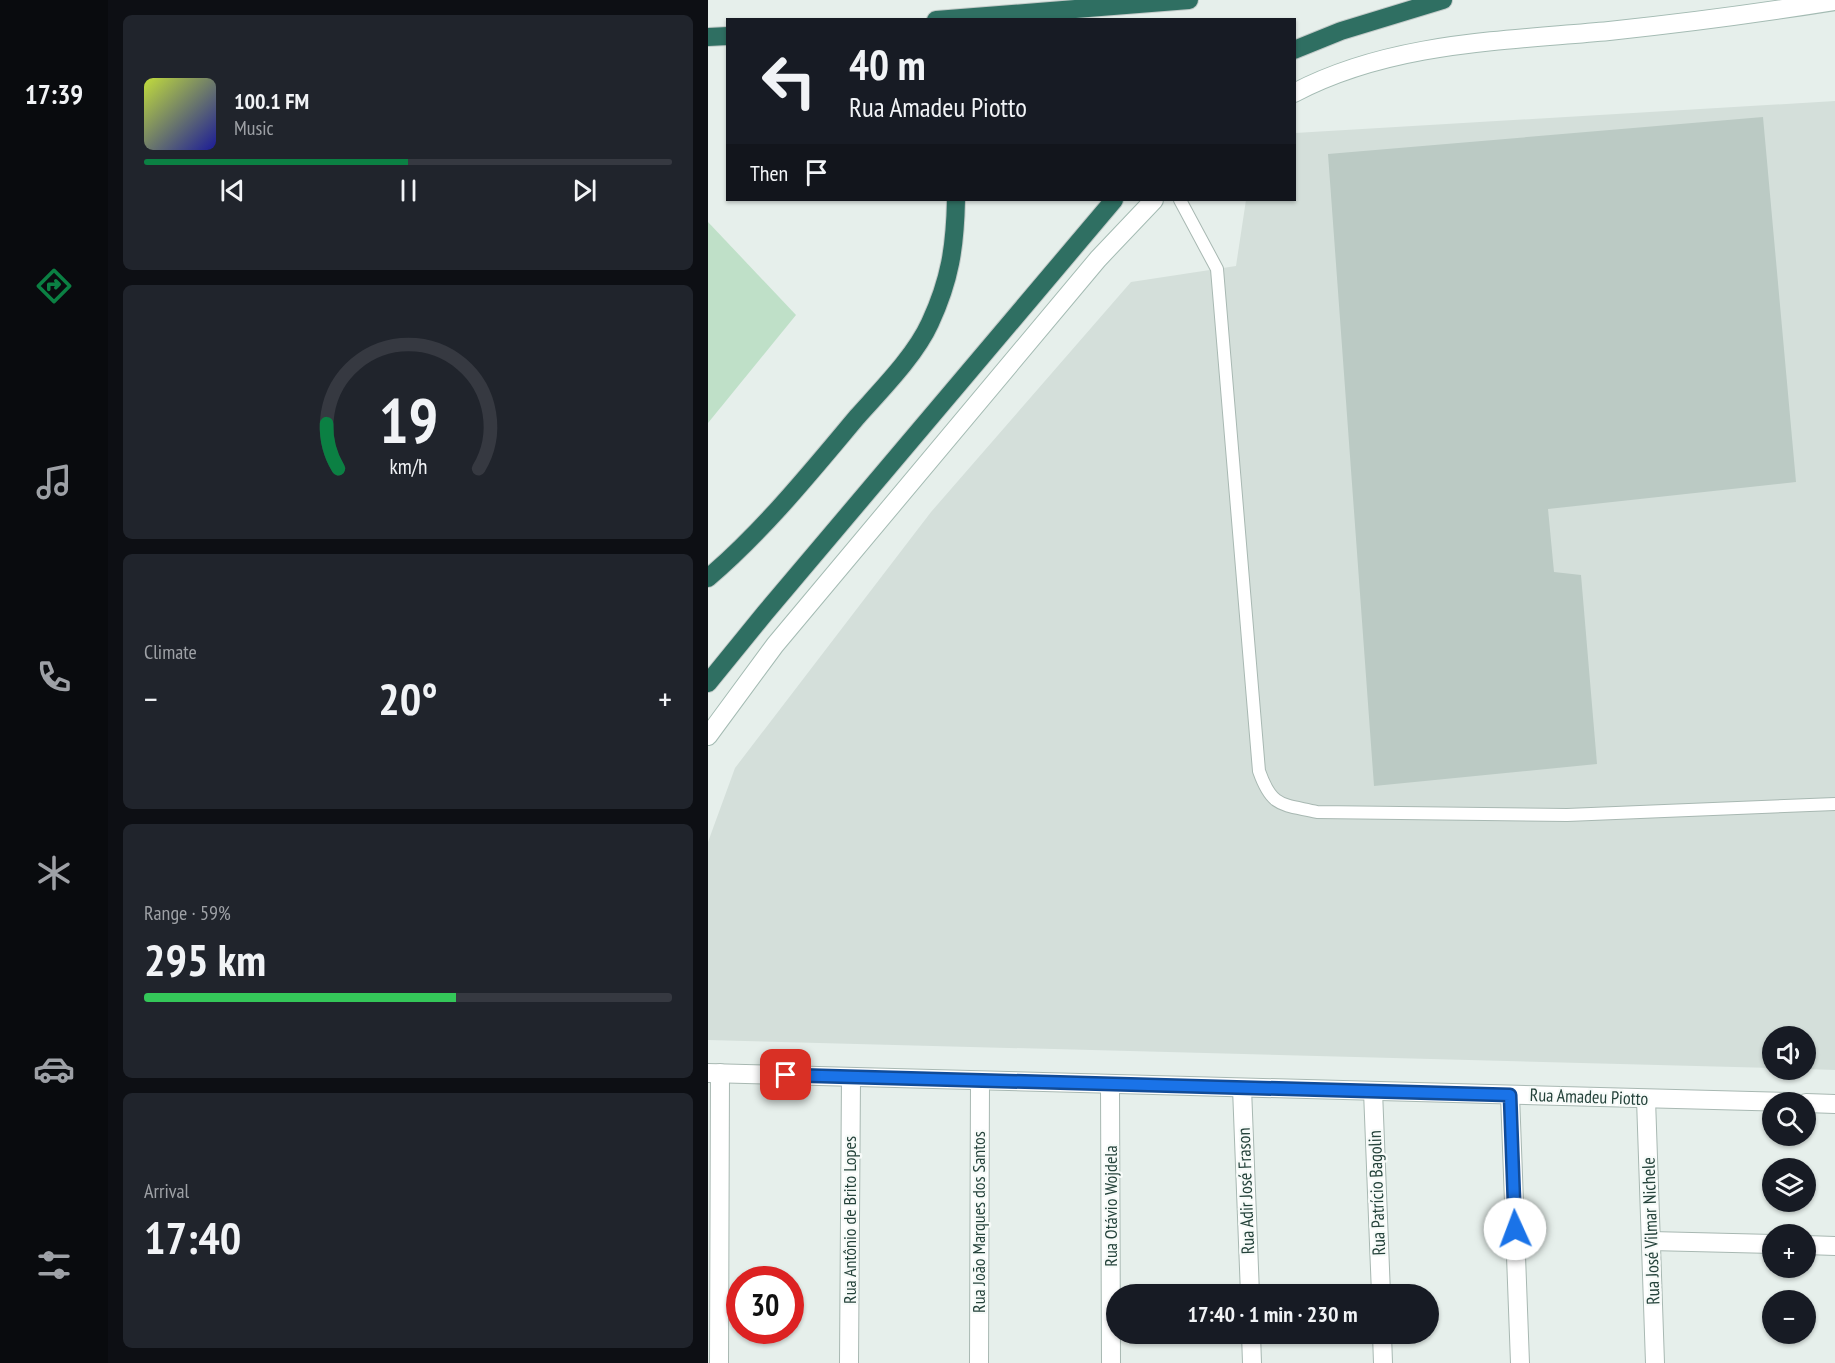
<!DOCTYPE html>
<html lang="en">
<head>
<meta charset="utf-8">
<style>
	body { margin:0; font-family:"PT Sans Narrow",sans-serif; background:#20242c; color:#f1f3f6; height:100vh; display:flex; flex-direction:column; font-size:22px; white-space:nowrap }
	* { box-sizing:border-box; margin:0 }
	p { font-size:20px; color:#9ea1a6 }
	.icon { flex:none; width:33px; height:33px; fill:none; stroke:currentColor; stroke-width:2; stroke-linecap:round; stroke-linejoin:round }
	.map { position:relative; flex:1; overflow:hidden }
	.sheet { display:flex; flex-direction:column; gap:15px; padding:15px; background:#0d0f14; width:600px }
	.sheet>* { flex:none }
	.top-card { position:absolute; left:18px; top:18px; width:570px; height:183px; border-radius:0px; box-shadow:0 2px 4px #0004; background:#171b24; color:#f1f3f6; overflow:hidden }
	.tools { position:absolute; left:1054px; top:1026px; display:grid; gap:12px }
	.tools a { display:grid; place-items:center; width:54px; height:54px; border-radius:50%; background:#171b24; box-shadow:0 2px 4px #0004; font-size:30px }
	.speed { position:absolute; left:18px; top:1266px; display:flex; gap:12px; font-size:30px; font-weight:700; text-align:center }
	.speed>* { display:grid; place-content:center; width:78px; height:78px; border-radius:50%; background:#171b24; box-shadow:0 2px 4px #0004; line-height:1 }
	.speed .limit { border:9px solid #d22; background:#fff; color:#111 }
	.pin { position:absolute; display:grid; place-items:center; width:51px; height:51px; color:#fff; margin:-26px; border-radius:12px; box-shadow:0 3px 9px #0006 }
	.me { position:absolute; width:66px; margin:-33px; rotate:358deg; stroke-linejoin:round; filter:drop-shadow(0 0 4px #0008) }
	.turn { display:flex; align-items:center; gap:21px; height:126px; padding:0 24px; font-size:27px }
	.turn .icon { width:78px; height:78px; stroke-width:2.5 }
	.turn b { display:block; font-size:42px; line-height:51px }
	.then { display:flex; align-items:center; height:57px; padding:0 24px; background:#0003; gap:12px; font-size:22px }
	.big { font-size:45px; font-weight:600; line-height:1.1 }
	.sheet .widget { flex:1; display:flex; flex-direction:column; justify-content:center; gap:9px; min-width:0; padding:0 21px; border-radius:9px; background:#20242c }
	.sheet .dial { align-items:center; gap:0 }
	.dial svg { height:156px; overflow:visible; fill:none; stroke:#363941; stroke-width:7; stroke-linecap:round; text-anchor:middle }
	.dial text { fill:#f1f3f6; stroke:none }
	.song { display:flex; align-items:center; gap:18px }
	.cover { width:72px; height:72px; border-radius:9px; background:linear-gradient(135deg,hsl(70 70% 55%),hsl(240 70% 35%)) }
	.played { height:6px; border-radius:3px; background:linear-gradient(90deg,#0b8043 50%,#363941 50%) }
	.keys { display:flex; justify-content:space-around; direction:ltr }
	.heat { display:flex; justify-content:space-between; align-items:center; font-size:33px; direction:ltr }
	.charge { height:9px; border-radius:4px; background:linear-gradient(90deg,#34c759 59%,#363941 0) }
	.trip { position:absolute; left:398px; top:1284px; width:333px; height:60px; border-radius:30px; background:#171b24; box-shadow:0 2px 4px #0004; font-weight:600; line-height:60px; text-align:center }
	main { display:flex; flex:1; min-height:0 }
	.tabs { display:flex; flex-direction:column; width:108px; justify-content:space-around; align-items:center; background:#090b0e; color:#9ea1a6 }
	.tabs .icon { width:42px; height:42px }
	.tabs .active { color:#0b8043 }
	.tabs b { font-size:27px; color:#f1f3f6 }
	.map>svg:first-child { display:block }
</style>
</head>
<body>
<main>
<nav class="tabs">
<b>17:39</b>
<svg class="icon active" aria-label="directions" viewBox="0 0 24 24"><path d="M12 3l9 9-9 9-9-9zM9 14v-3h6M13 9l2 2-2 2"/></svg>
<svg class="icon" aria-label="music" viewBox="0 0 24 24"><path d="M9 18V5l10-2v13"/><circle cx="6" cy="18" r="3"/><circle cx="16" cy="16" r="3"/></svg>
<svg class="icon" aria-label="phone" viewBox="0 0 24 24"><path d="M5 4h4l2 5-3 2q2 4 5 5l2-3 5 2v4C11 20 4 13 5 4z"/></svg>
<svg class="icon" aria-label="climate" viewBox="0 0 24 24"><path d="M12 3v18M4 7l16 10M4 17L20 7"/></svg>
<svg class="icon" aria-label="car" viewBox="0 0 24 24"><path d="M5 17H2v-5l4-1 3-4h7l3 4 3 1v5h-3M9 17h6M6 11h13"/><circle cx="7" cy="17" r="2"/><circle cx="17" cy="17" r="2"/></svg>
<svg class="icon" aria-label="filters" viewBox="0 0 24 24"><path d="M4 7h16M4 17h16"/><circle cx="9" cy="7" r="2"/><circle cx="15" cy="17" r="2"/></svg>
</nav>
<section class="sheet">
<div class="widget">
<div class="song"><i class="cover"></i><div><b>100.1 FM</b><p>Music</p></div></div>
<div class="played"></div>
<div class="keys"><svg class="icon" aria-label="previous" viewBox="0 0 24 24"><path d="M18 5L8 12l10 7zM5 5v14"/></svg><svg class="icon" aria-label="pause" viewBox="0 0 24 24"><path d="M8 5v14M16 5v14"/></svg><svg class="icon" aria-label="next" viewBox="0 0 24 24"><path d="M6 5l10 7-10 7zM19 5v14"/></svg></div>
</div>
<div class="widget dial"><svg viewBox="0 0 100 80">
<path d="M14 69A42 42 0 1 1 86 69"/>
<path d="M14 69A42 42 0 0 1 8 46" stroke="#0b8043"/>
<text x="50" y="56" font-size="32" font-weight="700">19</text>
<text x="50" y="72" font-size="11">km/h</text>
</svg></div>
<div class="widget"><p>Climate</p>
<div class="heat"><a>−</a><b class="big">20°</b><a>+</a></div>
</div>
<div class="widget"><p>Range · 59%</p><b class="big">295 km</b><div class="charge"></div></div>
<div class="widget"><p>Arrival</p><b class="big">17:40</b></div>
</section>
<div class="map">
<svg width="1127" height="1363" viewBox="0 0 1127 1363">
	<rect width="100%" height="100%" fill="#e6efeb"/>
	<path fill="#d4dfda" d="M1127,101v969l-29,-1v-33h-33v32l-1065,-28v-198l27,-74 196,-256 200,-230 105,-16 10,-66h48l1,-67z"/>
	<path fill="#bfe0c8" d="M0,222l88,93 -88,108z"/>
	<path fill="#bbcac4" d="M1055,117l33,365 -248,27 6,63 27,3 16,189 -223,22 -46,-632z"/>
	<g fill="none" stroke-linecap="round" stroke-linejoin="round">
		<defs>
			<path id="service" d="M472,200l37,69 42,502c13,37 23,33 58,41l250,3 268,-11"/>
			<g id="minor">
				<path d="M0,1073l1079,29"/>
				<path d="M402,1084l1,279"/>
				<path d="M534,1088l8,206"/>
				<path d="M665,1091l8,203"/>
				<path d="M802,1095l10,268"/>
				<path d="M938,1099l9,264"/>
				<path d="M1098,1103l29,1"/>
				<path d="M943,1241l122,3"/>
				<path d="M1098,1245l29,1"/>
				<path d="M543,1334l1,29"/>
				<path d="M674,1334l1,29"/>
				<path d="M11,1363l1,-290"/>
				<path d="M141,1363l2,-286"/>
				<path d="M271,1363l1,-282"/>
			</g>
			<g id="secondary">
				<path d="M586,93c97,-51 209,-52 315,-62 76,-8 151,-18 226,-30"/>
				<path d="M0,736l67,-91 323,-386 56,-59"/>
			</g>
			<g id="motorway">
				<path d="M228,20l253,-20"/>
				<path d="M0,37l20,-1"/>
				<path d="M586,50l47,-19 102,-31"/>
				<path d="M0,578c56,-48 102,-105 149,-161 24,-27 58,-61 73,-94 20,-43 25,-76 26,-123"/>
				<path d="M0,683l57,-70 349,-413"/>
			</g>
		</defs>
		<use href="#service" stroke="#a8b8b2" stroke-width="14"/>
		<use href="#minor" stroke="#a8b8b2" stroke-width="20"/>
		<use href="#secondary" stroke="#a4bbb3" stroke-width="20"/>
		<use href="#motorway" stroke="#c2cac8" stroke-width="20"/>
		<use href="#service" stroke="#fff" stroke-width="12"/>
		<use href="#minor" stroke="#fff" stroke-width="18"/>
		<use href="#secondary" stroke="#fff" stroke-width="18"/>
		<use href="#motorway" stroke="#2f6f62" stroke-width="18"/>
	</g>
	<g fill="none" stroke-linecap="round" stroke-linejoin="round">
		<defs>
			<path id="route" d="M78,1075l724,20 5,134"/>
		</defs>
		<use href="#route" stroke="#114b97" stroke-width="15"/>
		<use href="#route" stroke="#1a73e8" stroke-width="10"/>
	</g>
	<g text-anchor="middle" stroke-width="4.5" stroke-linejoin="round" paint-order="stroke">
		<g font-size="18" fill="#24423a" stroke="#f7fbf9">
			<text transform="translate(881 1097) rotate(2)" y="6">Rua Amadeu Piotto</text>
			<text transform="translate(538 1191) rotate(-92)" y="6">Rua Adir José Frason</text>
			<text transform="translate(669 1193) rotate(-92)" y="6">Rua Patrício Bagolin</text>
			<text transform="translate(403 1206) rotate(-90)" y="6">Rua Otávio Wojdela</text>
			<text transform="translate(142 1220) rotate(-90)" y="6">Rua Antônio de Brito Lopes</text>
			<text transform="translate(271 1222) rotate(-90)" y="6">Rua João Marques dos Santos</text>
			<text transform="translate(943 1231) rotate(-92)" y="6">Rua José Vilmar Nichele</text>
		</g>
	</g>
</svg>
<div class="tools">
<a><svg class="icon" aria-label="sound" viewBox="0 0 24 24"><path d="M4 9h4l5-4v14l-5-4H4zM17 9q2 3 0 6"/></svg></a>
<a><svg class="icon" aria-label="search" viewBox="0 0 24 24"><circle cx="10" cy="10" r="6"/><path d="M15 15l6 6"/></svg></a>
<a><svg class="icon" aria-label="layers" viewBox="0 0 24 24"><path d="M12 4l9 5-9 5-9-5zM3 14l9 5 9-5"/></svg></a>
<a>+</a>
<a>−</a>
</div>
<div class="speed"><div class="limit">30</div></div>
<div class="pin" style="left:78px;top:1075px;background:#d93025"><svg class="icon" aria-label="arrive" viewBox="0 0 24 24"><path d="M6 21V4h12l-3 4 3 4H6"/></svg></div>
<svg class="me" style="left:807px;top:1229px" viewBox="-20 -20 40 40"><circle r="19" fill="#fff"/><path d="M0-13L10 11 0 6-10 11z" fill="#1a73e8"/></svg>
<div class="trip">17:40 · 1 min · 230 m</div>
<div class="top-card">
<div class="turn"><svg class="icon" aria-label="left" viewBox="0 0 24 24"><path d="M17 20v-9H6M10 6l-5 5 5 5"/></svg><div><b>40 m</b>Rua Amadeu Piotto</div></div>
<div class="then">Then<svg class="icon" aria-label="arrive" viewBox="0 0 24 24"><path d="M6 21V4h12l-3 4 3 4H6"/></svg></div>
</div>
</div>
</main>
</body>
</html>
